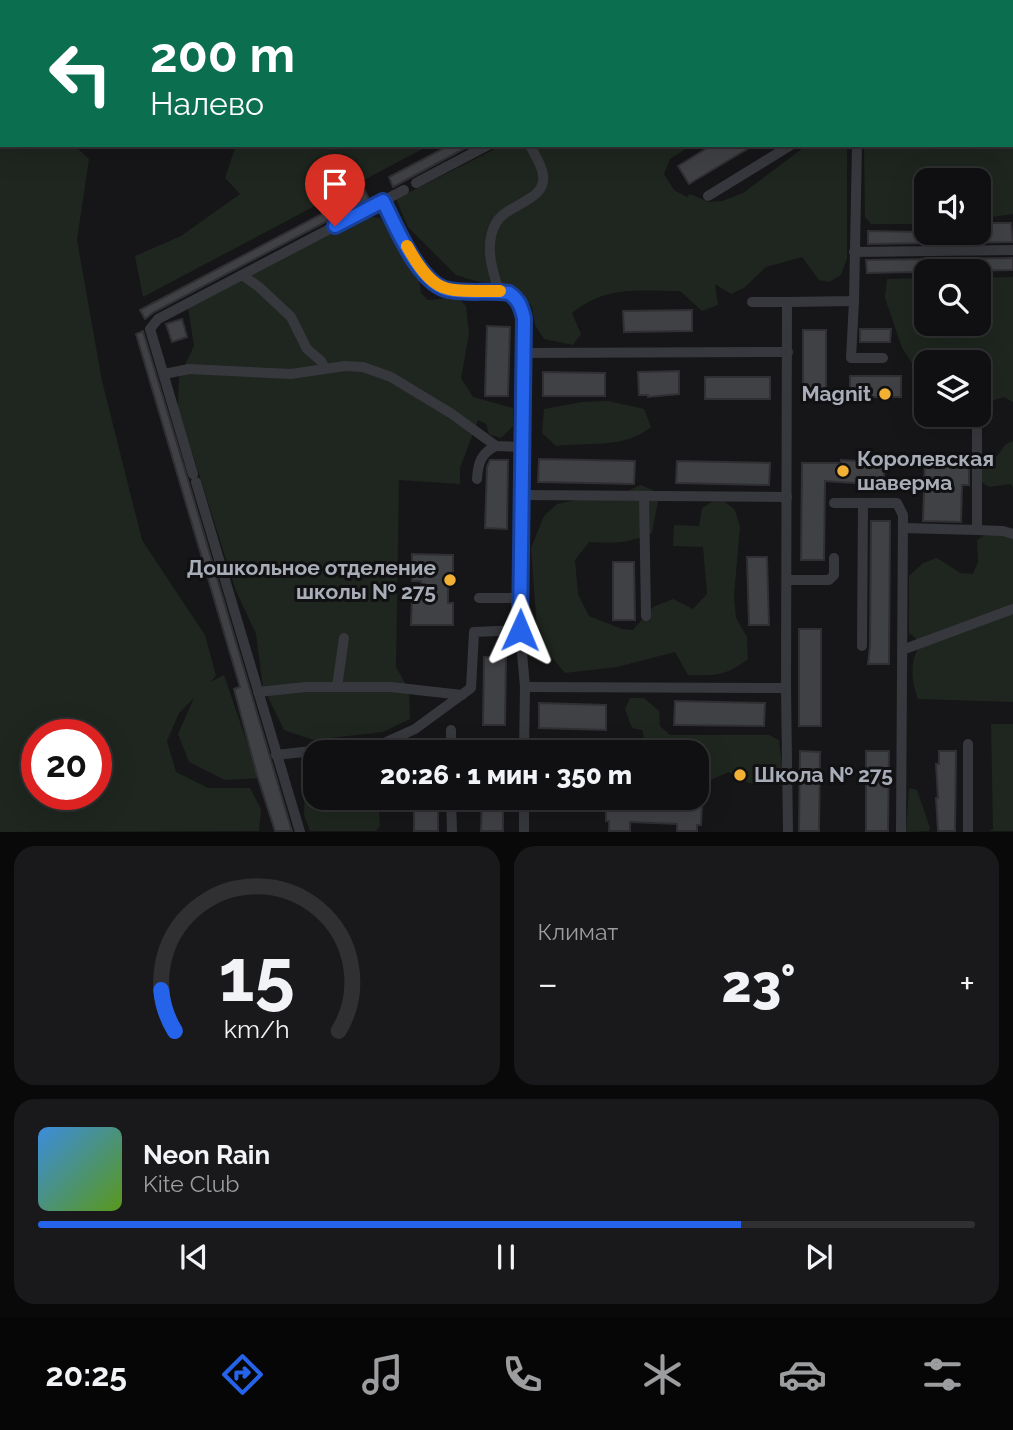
<!DOCTYPE html>
<html lang="ru">
<head>
<meta charset="utf-8">
<style>
	body { margin:0; font-family:Raleway,sans-serif; background:#19191b; color:#f1f3f6; height:100vh; display:flex; flex-direction:column; font-size:26px; white-space:nowrap }
	* { box-sizing:border-box; margin:0 }
	p { font-size:23px; color:#9c9d9f }
	.icon { flex:none; width:38px; height:38px; fill:none; stroke:currentColor; stroke-width:2; stroke-linecap:round; stroke-linejoin:round }
	.map { position:relative; height:832px; overflow:hidden }
	.side { display:flex; flex-direction:column; gap:14px; padding:14px; background:#09090a; flex:1 }
	.side>* { flex:none }
	.guide { position:absolute; left:0px; top:0px; width:1013px; height:147px; box-shadow:0 7px 28px #0002,0 0 0 2px #303032; background:#0b6e4f; color:#fff; overflow:hidden }
	.controls { position:absolute; left:914px; top:168px; display:grid; gap:14px }
	.controls a { display:grid; place-items:center; width:77px; height:77px; border-radius:14px; background:#101012; box-shadow:0 7px 28px #0002,0 0 0 2px #303032; font-size:35px }
	.speed { position:absolute; left:21px; top:719px; display:flex; gap:14px; font-size:35px; font-weight:700; text-align:center }
	.speed>* { display:grid; place-content:center; width:91px; height:91px; border-radius:50%; background:#101012; box-shadow:0 7px 28px #0002,0 0 0 2px #303032; line-height:1 }
	.speed .limit { border:10px solid #d22; background:#fff; color:#111 }
	.pin { position:absolute; display:grid; place-items:center; width:60px; height:60px; color:#fff; margin:-72px -30px; border-radius:50% 50% 50% 0; rotate:-45deg; box-shadow:0 0 7px #0007 }
	.pin .icon { rotate:45deg }
	.me { position:absolute; width:77px; margin:-38px; rotate:1deg; stroke-linejoin:round; filter:drop-shadow(0 0 5px #0008) }
	.turn { display:flex; align-items:center; gap:24px; height:147px; padding:0 35px; font-size:32px }
	.turn .icon { width:91px; height:91px; stroke-width:2.5 }
	.turn b { display:block; font-size:49px; line-height:60px }
	.big { font-size:52px; font-weight:800; line-height:1.1 }
	.side .tile { flex:1; display:flex; flex-direction:column; justify-content:center; gap:10px; min-width:0; padding:0 24px; border-radius:21px; background:#19191b }
	.side .dial { align-items:center; gap:0 }
	.dial svg { height:182px; overflow:visible; fill:none; stroke:#303032; stroke-width:7; stroke-linecap:round; text-anchor:middle }
	.dial text { fill:#f1f3f6; stroke:none }
	.song { display:flex; align-items:center; gap:21px }
	.cover { width:84px; height:84px; border-radius:10px; background:linear-gradient(135deg,hsl(210 70% 55%),hsl(90 70% 35%)) }
	.played { height:7px; border-radius:4px; background:linear-gradient(90deg,#2563eb 75%,#303032 75%) }
	.keys { display:flex; justify-content:space-around; direction:ltr }
	.heat { display:flex; justify-content:space-between; align-items:center; font-size:38px; direction:ltr }
	.side .tiles { flex:1; display:grid; gap:14px; grid-template-columns:1fr 1fr }
	.tile:last-child { grid-column:span 2 }
	.trip { position:absolute; left:303px; top:740px; width:406px; height:70px; border-radius:21px; background:#101012; box-shadow:0 7px 28px #0002,0 0 0 2px #303032; font-weight:800; line-height:70px; text-align:center }
	.dock { display:flex; height:112px; justify-content:space-around; align-items:center; background:#060607; color:#9c9d9f }
	.dock .icon { width:49px; height:49px }
	.dock .on { color:#2563eb }
	.dock b { font-size:32px; color:#f1f3f6 }
	.map>svg:first-child { display:block }
</style>
</head>
<body>
<div class="map">
<svg width="1013" height="832" viewBox="0 0 1013 832">
	<rect width="100%" height="100%" fill="#161618"/>
	<g fill="#1e261f" fill-rule="evenodd">
		<path d="M383,0h323l-323,2z"/>
		<path d="M1003,0h10v214l-35,5v-39h-52v44h-55l-6,-7 -1,-72h148v-143h-10z"/>
		<path d="M0,97l2,48h72l15,14 -12,81 25,141 40,159 63,95 11,41 -6,6 14,-7 35,103 -34,2 -36,-18 -11,-28 16,-36 -15,15 -12,28 9,31 32,16h42l11,21 -2,22 -259,1zM37,735h59v59h-59z"/>
		<path d="M236,145h194l-287,152 -8,-41 46,-20 59,-42 -15,-16z"/>
		<path d="M503,145h189l-22,14 -6,15 10,16 13,7 3,-3 19,8 13,-1 21,-8 64,-48h40v114l-6,16 -12,7 -10,-2 -17,-23 -36,10 -22,21 -13,6 -16,-10 3,21 -16,6 -22,-20c-41,0 -74,-6 -108,22l9,21 -8,11 -29,-6 -9,-14 -3,-18 -10,-13 -19,-10 -28,-3 -19,-6 -48,-48 -12,-28z"/>
		<path d="M361,216l19,2 38,53 3,22 7,7 29,-3 9,9 3,28 -8,44 12,19 40,11v18l-12,12 -12,-4 -3,-10 -8,-4 -18,48v16l-61,-4 -3,187 13,23 1,29 -27,13 -70,8 -29,-10 -21,-43 -7,-53 -20,-43 -58,-183 1,-31 15,-31 -6,-39z"/>
		<path d="M1013,277v125l-9,-5 -26,8v-43h-52v23l-24,-37 -17,-50 2,-19 39,-1v46h52v-46z"/>
		<path d="M608,401l36,8 7,18c-26,22 -64,15 -95,19l-14,-13 2,-24 38,-7z"/>
		<path d="M1013,441v47l-2,-4 -22,3 -9,-6 1,-18 16,-7 9,-12z"/>
		<path d="M640,485l13,5 5,11 -6,32c-22,10 -39,11 -63,9l-14,18 3,34 11,22 33,13 11,1 20,-23 20,-8 20,10 14,-15 -4,-47 -30,-1 1,-21 25,1 3,-18 10,-6 12,-1 11,9 5,17 -6,68 2,23 11,19 1,22c-22,17 -33,17 -60,16l-13,-23 -58,15 -52,6 -23,-27 -5,-16 -6,-82 13,-32 13,-12 33,-7 32,-3z"/>
		<path d="M986,534h17l10,4v164l-95,-3c-7,-19 -9,-40 4,-56l-13,-10v-57l14,-13 14,-5 23,15 13,1 5,-12 -1,-22z"/>
		<path d="M630,698h14l15,13 1,15 10,9h99l10,5 4,33 -8,11c-18,2 -31,0 -46,-12l-21,9 -11,-4 -1,-25h-85l33,-15 -2,-7 -10,-2 -7,-19z"/>
		<path d="M991,724h22v107h-24l4,-2z"/>
		<path d="M315,766v32h63l2,28 -4,5h-66l-6,-16 1,-43z"/>
		<path d="M909,788l8,2 13,38 -1,3 -23,1z"/>
	</g>
	<g fill="#404145" stroke="#303034" stroke-width="2">
		<path d="M450,145h21l-78,42 -4,-10z"/>
		<path d="M712,145h42l-65,39 -11,-18z"/>
		<path d="M365,191l4,8 -215,113 -9,7 -5,-9z"/>
		<path d="M984,223h27l2,19 -145,2v-13l110,2 6,-1z"/>
		<path d="M1013,258v12l-146,3 -1,-13z"/>
		<path d="M692,310v21l-68,1 -1,-21z"/>
		<path d="M182,319l5,18 -15,5 -6,-18z"/>
		<path d="M487,326l23,1 -2,69h-23z"/>
		<path d="M860,329h31l-1,13h-30z"/>
		<rect x="803" y="330" width="23" height="69"/>
		<path d="M143,331l45,149 104,351h-17l-18,-56 -23,-86 6,-2 -104,-353z"/>
		<path d="M679,371v23l-31,3v-2h-9l-1,-23z"/>
		<path d="M543,372l62,1v23h-62z"/>
		<rect x="850" y="376" width="51" height="21"/>
		<rect x="705" y="377" width="65" height="22"/>
		<path d="M539,459l96,2 -1,23 -96,-2z"/>
		<path d="M490,460h18l-1,69 -22,-1 2,-61z"/>
		<path d="M841,460l44,3 -2,22 -58,-4 -1,79h-23l1,-97h39z"/>
		<path d="M925,460l44,1v24h-7l-1,37 -38,-1z"/>
		<path d="M677,461l93,2 -1,22 -93,-2z"/>
		<path d="M871,521h19l-1,143h-21l2,-18z"/>
		<path d="M412,554l41,1v21h-5v27h5v22h-42l1,-27h9v-17h-9z"/>
		<path d="M747,557h20l2,68h-20z"/>
		<path d="M613,562h21l1,58h-22z"/>
		<rect x="799" y="629" width="22" height="97"/>
		<path d="M484,657h22l-1,68h-22z"/>
		<path d="M675,701l90,2 -1,23 -90,-1z"/>
		<path d="M539,703l67,2v25l-67,-2z"/>
		<path d="M800,751l20,1 -1,79h-20z"/>
		<path d="M866,751h23l-1,80h-22z"/>
		<path d="M939,751h17l-1,80h-17l-2,-33h2l-2,-34h3z"/>
		<rect x="414" y="798" width="24" height="33"/>
		<path d="M482,798h21v33h-22z"/>
		<path d="M606,804l96,2 -1,19h-4v6h-20v-7l-47,-2v9h-21v-10h-3z"/>
	</g>
	<g fill="none" stroke-linecap="round" stroke-linejoin="round">
		<g stroke="#37383d" stroke-width="10">
			<path d="M204,2v-2"/>
			<path d="M983,2l1,-2"/>
			<path d="M416,183l72,-38"/>
			<path d="M708,196l83,-51"/>
			<path d="M383,201c13,25 36,84 66,90 20,3 40,-1 60,2 10,7 12,13 15,25l-4,312 5,57 -1,65"/>
			<path d="M854,252l159,-2"/>
			<path d="M242,275l17,12 32,30 16,32 14,12 4,7"/>
			<path d="M499,291c-7,-21 -15,-47 -3,-68 10,-19 51,-22 47,-48 -1,-10 -9,-21 -13,-30"/>
			<path d="M854,301l-3,57h32"/>
			<path d="M752,302h35"/>
			<path d="M523,353l265,-1"/>
			<path d="M164,374l25,-5 102,5 54,-8 18,1 28,10 61,37 44,32 26,1"/>
			<path d="M977,430v100l26,1 10,3"/>
			<path d="M193,474l-43,-145 8,-10 246,-129"/>
			<path d="M477,479c1,-16 4,-26 19,-33"/>
			<path d="M196,482l104,350"/>
			<path d="M522,495l265,2"/>
			<path d="M644,496l2,120"/>
			<path d="M834,503h63l6,12 -2,317"/>
			<path d="M903,528l74,2"/>
			<path d="M787,580h42l5,-5v-17"/>
			<path d="M479,598h42"/>
			<path d="M862,646l1,-143"/>
			<path d="M902,650l111,-41"/>
			<path d="M337,687l7,-49"/>
			<path d="M525,687l261,1"/>
			<path d="M258,692l48,-5h85l71,8"/>
			<path d="M451,730v22"/>
			<path d="M968,744v88"/>
			<path d="M276,755l108,-12 31,-14 56,-41 3,-56 46,-2"/>
			<path d="M451,798l1,34"/>
			<path d="M524,832v-34"/>
			<path d="M788,832l-2,-144 1,-386 67,-1 3,-156"/>
		</g>
	</g>
	<g fill="none" stroke-linecap="round" stroke-linejoin="round">
		<defs>
			<path id="route" d="M335,226l48,-25c13,25 36,84 66,89 19,4 40,0 60,3 10,7 12,13 15,25l-4,312"/>
		</defs>
		<use href="#route" stroke="#184099" stroke-width="18"/>
		<use href="#route" stroke="#2563eb" stroke-width="12"/>
		<path stroke="#f59e0b" stroke-width="12" d="M407,246c29,52 39,44 93,45"/>
	</g>
	<g fill="#f2b134" stroke="#111113" stroke-width="2.5">
		<circle cx="885" cy="394" r="7"/>
		<circle cx="843" cy="471" r="7"/>
		<circle cx="450" cy="580" r="7"/>
		<circle cx="740" cy="775" r="7"/>
	</g>
	<g text-anchor="middle" stroke-width="6" stroke-linejoin="round" paint-order="stroke">
		<g font-size="21" font-weight="bold" fill="#a8adb8" stroke="#111113" text-anchor="end">
			<text x="871" y="401">Magnit</text>
			<text x="857" y="466" text-anchor="start">Королевская<tspan x="857" dy="24">шаверма</tspan></text>
			<text x="436" y="575">Дошкольное отделение<tspan x="436" dy="24">школы № 275</tspan></text>
			<text x="754" y="782" text-anchor="start">Школа № 275</text>
		</g>
	</g>
</svg>
<div class="controls">
<a><svg class="icon" aria-label="sound" viewBox="0 0 24 24"><path d="M4 9h4l5-4v14l-5-4H4zM17 9q2 3 0 6"/></svg></a>
<a><svg class="icon" aria-label="search" viewBox="0 0 24 24"><circle cx="10" cy="10" r="6"/><path d="M15 15l6 6"/></svg></a>
<a><svg class="icon" aria-label="layers" viewBox="0 0 24 24"><path d="M12 4l9 5-9 5-9-5zM3 14l9 5 9-5"/></svg></a>
</div>
<div class="speed"><div class="limit">20</div></div>
<div class="pin" style="left:335px;top:226px;background:#d93025"><svg class="icon" aria-label="arrive" viewBox="0 0 24 24"><path d="M6 21V4h12l-3 4 3 4H6"/></svg></div>
<svg class="me" style="left:520px;top:630px" viewBox="-20 -20 40 40"><path d="M0-17L14 15 0 8-14 15z" fill="#2563eb" stroke="#fff" stroke-width="4"/></svg>
<div class="trip">20:26 · 1 мин · 350 m</div>
<div class="guide">
<div class="turn"><svg class="icon" aria-label="left" viewBox="0 0 24 24"><path d="M17 20v-9H6M10 6l-5 5 5 5"/></svg><div><b>200 m</b>Налево</div></div>
</div>
</div>
<section class="side">
<div class="tiles">
<div class="tile dial"><svg viewBox="0 0 100 80">
<path d="M14 69A42 42 0 1 1 86 69"/>
<path d="M14 69A42 42 0 0 1 8 51" stroke="#2563eb"/>
<text x="50" y="56" font-size="32" font-weight="700">15</text>
<text x="50" y="72" font-size="11">km/h</text>
</svg></div>
<div class="tile"><p>Климат</p>
<div class="heat"><a>−</a><b class="big">23°</b><a>+</a></div>
</div>
<div class="tile">
<div class="song"><i class="cover"></i><div><b>Neon Rain</b><p>Kite Club</p></div></div>
<div class="played"></div>
<div class="keys"><svg class="icon" aria-label="previous" viewBox="0 0 24 24"><path d="M18 5L8 12l10 7zM5 5v14"/></svg><svg class="icon" aria-label="pause" viewBox="0 0 24 24"><path d="M8 5v14M16 5v14"/></svg><svg class="icon" aria-label="next" viewBox="0 0 24 24"><path d="M6 5l10 7-10 7zM19 5v14"/></svg></div>
</div>
</div>
</section>
<nav class="dock">
<b>20:25</b>
<svg class="icon on" aria-label="directions" viewBox="0 0 24 24"><path d="M12 3l9 9-9 9-9-9zM9 14v-3h6M13 9l2 2-2 2"/></svg>
<svg class="icon" aria-label="music" viewBox="0 0 24 24"><path d="M9 18V5l10-2v13"/><circle cx="6" cy="18" r="3"/><circle cx="16" cy="16" r="3"/></svg>
<svg class="icon" aria-label="phone" viewBox="0 0 24 24"><path d="M5 4h4l2 5-3 2q2 4 5 5l2-3 5 2v4C11 20 4 13 5 4z"/></svg>
<svg class="icon" aria-label="climate" viewBox="0 0 24 24"><path d="M12 3v18M4 7l16 10M4 17L20 7"/></svg>
<svg class="icon" aria-label="car" viewBox="0 0 24 24"><path d="M5 17H2v-5l4-1 3-4h7l3 4 3 1v5h-3M9 17h6M6 11h13"/><circle cx="7" cy="17" r="2"/><circle cx="17" cy="17" r="2"/></svg>
<svg class="icon" aria-label="filters" viewBox="0 0 24 24"><path d="M4 7h16M4 17h16"/><circle cx="9" cy="7" r="2"/><circle cx="15" cy="17" r="2"/></svg>
</nav>
</body>
</html>
